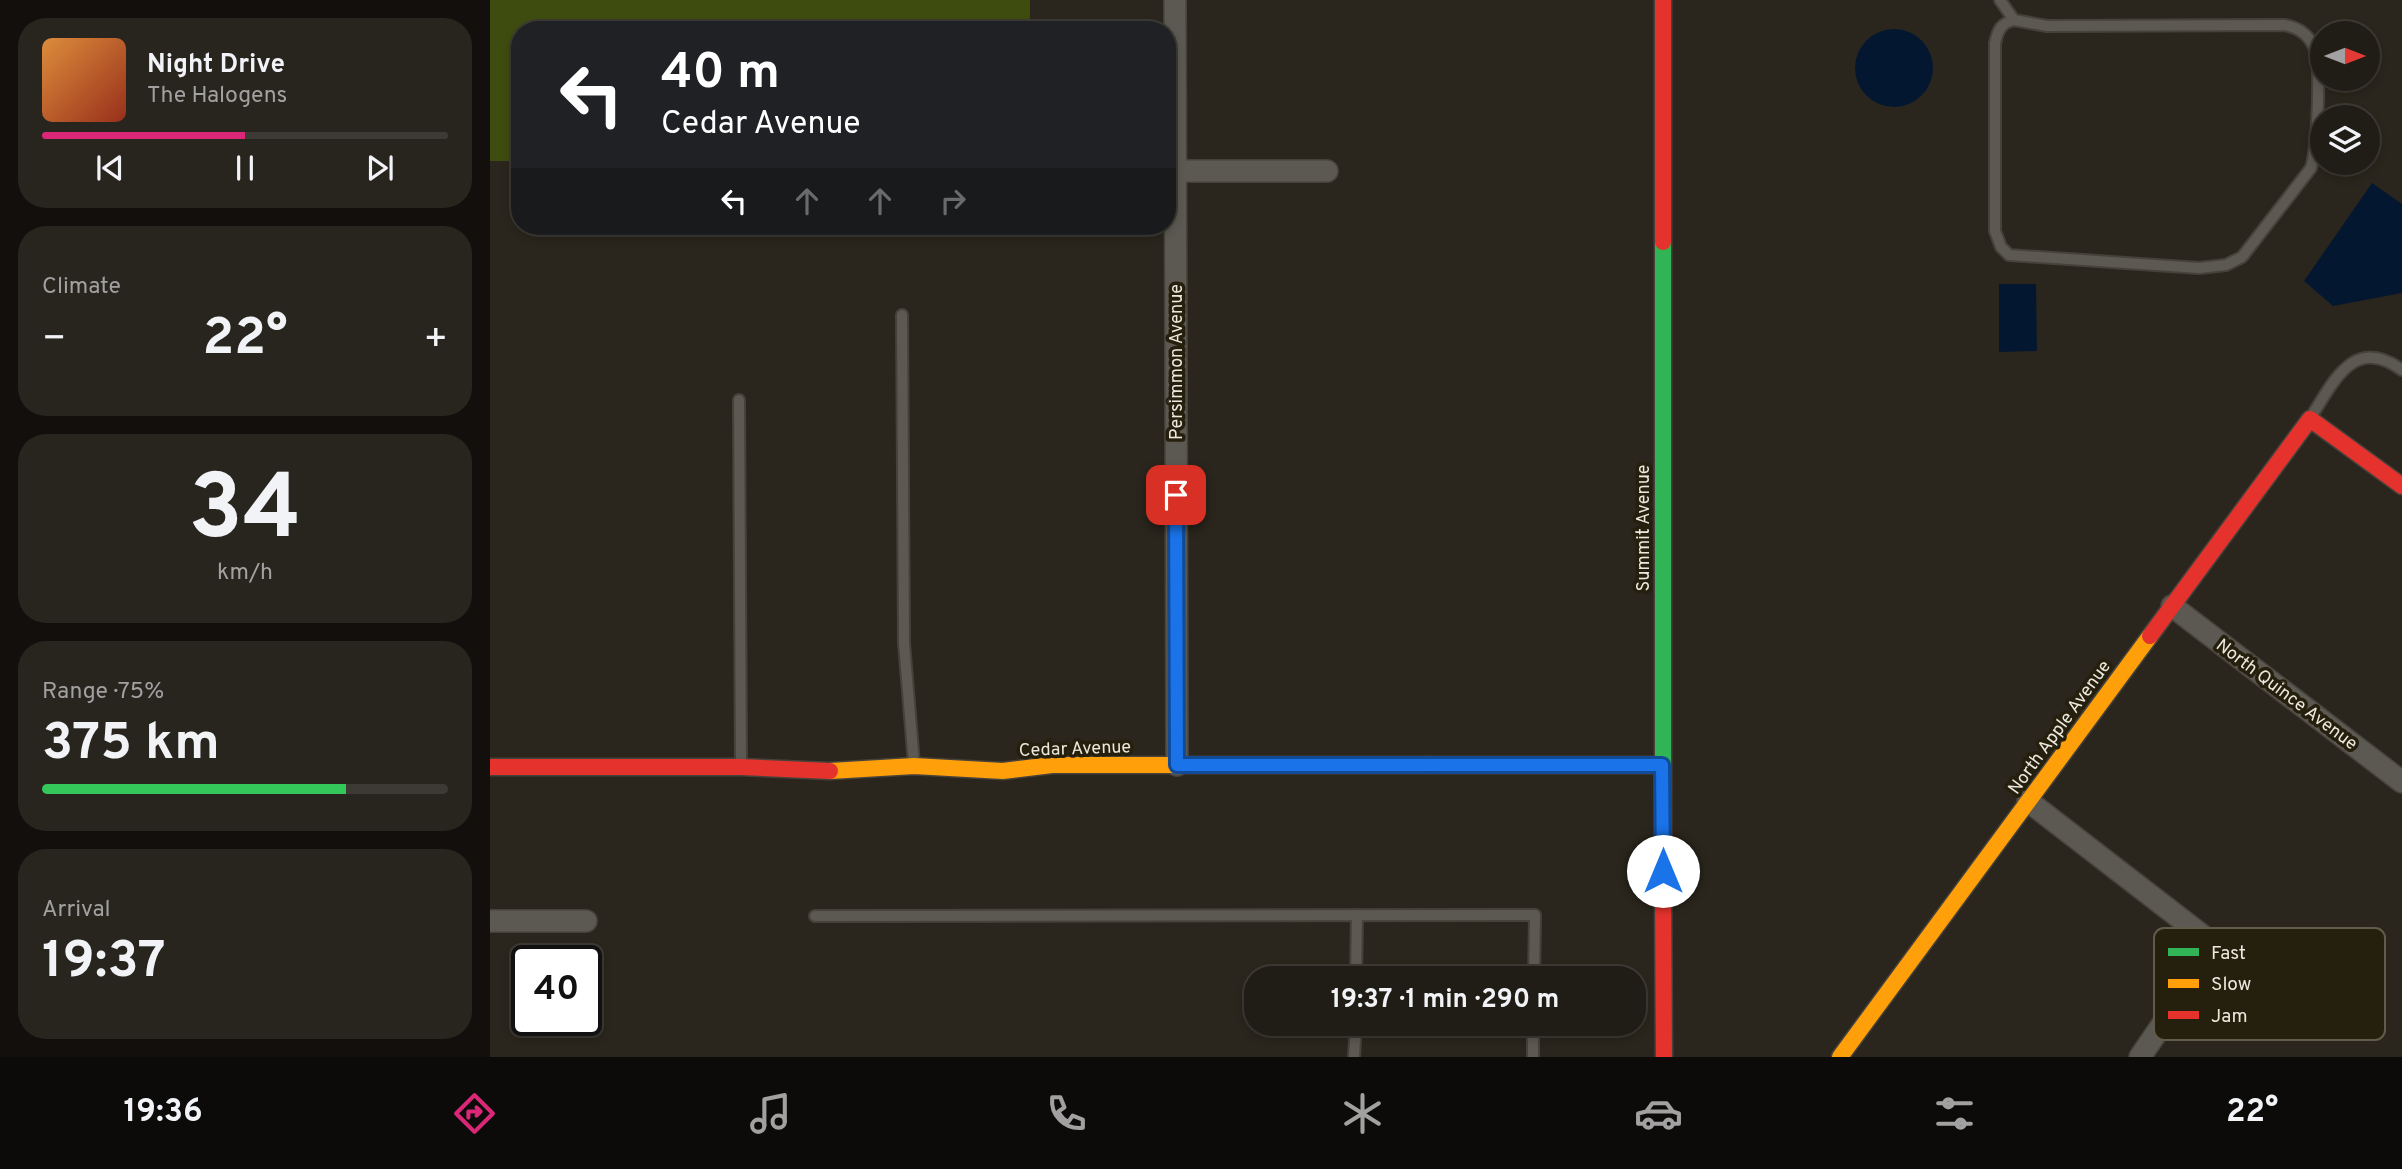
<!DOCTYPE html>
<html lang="en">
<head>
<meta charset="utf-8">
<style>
	body { margin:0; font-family:Overpass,sans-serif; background:#28251f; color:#f1f3f6; height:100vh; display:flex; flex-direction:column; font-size:26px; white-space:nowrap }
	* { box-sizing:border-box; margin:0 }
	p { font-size:23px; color:#a2a1a1 }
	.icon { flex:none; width:38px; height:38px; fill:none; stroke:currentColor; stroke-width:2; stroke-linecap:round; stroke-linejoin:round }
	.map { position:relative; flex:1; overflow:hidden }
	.sheet { display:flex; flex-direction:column; gap:18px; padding:18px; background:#120f0c; width:490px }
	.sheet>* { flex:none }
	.hud { position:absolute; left:21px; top:21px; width:665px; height:214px; border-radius:28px; box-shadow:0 4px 10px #0003,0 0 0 2px #3d3a35; background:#202124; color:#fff; overflow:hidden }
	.needle { width:46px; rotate:90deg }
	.buttons { position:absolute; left:1820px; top:21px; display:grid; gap:14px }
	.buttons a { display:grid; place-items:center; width:70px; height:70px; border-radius:50%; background:#201c16; box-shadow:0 4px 10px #0003,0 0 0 2px #3d3a35; font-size:35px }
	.speed { position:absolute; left:21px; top:945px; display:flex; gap:14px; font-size:35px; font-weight:700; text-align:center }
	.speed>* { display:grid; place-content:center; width:91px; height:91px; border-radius:50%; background:#201c16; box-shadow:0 4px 10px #0003,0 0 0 2px #3d3a35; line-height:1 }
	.speed .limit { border:4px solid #111; border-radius:10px; background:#fff; color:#111 }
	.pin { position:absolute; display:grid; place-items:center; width:60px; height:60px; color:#fff; margin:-30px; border-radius:14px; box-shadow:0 4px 10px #0006 }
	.me { position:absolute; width:77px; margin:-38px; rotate:0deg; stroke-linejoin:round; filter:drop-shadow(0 0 5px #0008) }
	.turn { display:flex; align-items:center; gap:24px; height:147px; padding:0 35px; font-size:32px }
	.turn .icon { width:91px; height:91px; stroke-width:2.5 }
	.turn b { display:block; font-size:49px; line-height:60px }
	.lanes { display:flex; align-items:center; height:66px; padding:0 35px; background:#0003; justify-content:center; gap:35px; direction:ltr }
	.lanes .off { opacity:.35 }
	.big { font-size:52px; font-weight:700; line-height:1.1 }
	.sheet .widget { flex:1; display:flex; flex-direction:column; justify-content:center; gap:10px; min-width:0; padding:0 24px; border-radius:28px; background:#28251f }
	.sheet .dial { align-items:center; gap:0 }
	.dial b { font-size:91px; line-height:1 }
	.song { display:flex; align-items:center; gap:21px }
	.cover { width:84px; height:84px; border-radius:10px; background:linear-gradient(135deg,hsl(30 70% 55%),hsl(10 70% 35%)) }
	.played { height:7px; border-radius:4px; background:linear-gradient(90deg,#db2777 50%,#3d3a35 50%) }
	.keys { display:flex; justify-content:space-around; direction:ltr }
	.heat { display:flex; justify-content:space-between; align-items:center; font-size:38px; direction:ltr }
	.charge { height:10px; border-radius:5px; background:linear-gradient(90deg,#34c759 75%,#3d3a35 0) }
	.trip { position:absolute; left:754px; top:966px; width:402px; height:70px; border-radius:28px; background:#201c16; box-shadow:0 4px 10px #0003,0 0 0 2px #3d3a35; font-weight:700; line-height:70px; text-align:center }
	.menu { display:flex; height:112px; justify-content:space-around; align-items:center; background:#0d0b09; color:#a2a1a1 }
	.menu .icon { width:49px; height:49px }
	.menu .selected { color:#db2777 }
	.menu b { font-size:32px; color:#f1f3f6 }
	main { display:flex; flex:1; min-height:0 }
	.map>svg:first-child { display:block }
</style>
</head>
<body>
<main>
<section class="sheet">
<div class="widget">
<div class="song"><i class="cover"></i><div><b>Night Drive</b><p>The Halogens</p></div></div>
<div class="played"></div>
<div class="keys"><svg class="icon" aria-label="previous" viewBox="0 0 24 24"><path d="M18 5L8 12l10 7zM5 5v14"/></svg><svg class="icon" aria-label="pause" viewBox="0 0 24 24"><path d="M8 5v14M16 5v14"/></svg><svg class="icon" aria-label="next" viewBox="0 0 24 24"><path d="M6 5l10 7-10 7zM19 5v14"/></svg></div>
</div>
<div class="widget"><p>Climate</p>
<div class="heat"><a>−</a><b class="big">22°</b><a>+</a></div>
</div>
<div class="widget dial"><b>34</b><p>km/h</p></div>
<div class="widget"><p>Range · 75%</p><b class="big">375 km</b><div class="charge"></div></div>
<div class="widget"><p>Arrival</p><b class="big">19:37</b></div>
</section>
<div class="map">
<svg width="1912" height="1057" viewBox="0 0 1912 1057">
	<rect width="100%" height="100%" fill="#2a261d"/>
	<path fill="#3e4c0f" d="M0,0h540v30h-510v131h-30z"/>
	<g fill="#041730">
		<circle cx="1404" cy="68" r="39"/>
		<path d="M1882,183l30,21v89l-69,13 -29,-25z"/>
		<path d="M1509,284h37l1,67 -38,1z"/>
	</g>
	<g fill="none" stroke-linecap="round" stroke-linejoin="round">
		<defs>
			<g id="lane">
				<path d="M1510,0l14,20 33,6 237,-1c13,2 24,9 30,22 8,19 3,101 -3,121l-69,89 -16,8 -27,3 -190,-13 -8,-8 -6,-16v-188c3,-13 6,-20 19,-23"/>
				<path d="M412,315l2,328 10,121"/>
				<path d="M249,400l2,364"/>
				<path d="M1821,417c23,-36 43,-82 91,-47"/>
				<path d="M325,916l720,-1 -1,63"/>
				<path d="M866,978l1,-63"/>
				<path d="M864,1057l2,-33"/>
				<path d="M1043,1057v-33"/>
			</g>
			<g id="street">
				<path d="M685,0l2,765"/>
				<path d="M685,171h152"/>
				<path d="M1682,606l230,176"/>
				<path d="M1538,801l188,145 -76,111"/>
				<path d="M0,921h96"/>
			</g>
			<path id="fast" d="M1173,242v650"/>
			<g id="slow">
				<path d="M340,771l84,-5 89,5 49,-6h378"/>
				<path d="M1350,1057l310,-421"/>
			</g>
			<g id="jam">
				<path d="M1173,242v-242"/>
				<path d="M1660,636l160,-217 92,67"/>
				<path d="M940,765h232"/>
				<path d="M0,767h251l89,4"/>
				<path d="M1173,892l1,165"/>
			</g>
		</defs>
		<use href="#lane" stroke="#46423b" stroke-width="14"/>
		<use href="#street" stroke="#46423b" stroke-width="24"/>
		<use href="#fast" stroke="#46423b" stroke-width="19"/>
		<use href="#slow" stroke="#46423b" stroke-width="19"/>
		<use href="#jam" stroke="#46423b" stroke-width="19"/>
		<use href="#lane" stroke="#5c5952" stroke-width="10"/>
		<use href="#street" stroke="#5c5952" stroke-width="21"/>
		<use href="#fast" stroke="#30b455" stroke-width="16"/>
		<use href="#slow" stroke="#ff9f0a" stroke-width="16"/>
		<use href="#jam" stroke="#e5322d" stroke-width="16"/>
	</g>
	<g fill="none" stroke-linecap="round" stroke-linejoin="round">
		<defs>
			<path id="route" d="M686,495l1,270h485l1,106"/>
		</defs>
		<use href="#route" stroke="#114b97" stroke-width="18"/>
		<use href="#route" stroke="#1a73e8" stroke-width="12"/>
	</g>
	<g text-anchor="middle" stroke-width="7" stroke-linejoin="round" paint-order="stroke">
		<g font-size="18" fill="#ece8dd" stroke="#251f0e">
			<text transform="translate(686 362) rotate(-90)" y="6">Persimmon Avenue</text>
			<text transform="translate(1153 528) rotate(-90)" y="6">Summit Avenue</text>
			<text transform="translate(1797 694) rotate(37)" y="6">North Quince Avenue</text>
			<text transform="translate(1569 727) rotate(-54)" y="6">North Apple Avenue</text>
			<text transform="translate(585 748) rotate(-2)" y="6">Cedar Avenue</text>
		</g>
	</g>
	<rect x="1664" y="928" width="231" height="112" rx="10" fill="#251f0e" stroke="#615b4c" stroke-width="2"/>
	<rect x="1678" y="948" width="31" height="8" fill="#30b455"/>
	<rect x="1678" y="979" width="31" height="9" fill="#ff9f0a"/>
	<rect x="1678" y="1011" width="31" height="8" fill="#e5322d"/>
	<g font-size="19" fill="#ece8dd">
		<text x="1721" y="959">Fast</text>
		<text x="1721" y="990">Slow</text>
		<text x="1721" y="1022">Jam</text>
	</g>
</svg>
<div class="buttons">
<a><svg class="needle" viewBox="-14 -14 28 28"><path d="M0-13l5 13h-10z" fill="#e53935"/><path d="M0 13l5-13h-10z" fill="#a2a1a1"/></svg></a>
<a><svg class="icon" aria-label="layers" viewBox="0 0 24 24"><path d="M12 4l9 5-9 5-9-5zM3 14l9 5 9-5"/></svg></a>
</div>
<div class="speed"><div class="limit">40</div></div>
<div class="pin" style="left:686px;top:495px;background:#d93025"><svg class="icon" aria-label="arrive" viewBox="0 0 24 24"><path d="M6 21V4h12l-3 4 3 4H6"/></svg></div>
<svg class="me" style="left:1173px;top:871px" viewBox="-20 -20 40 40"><circle r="19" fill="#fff"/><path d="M0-13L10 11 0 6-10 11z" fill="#1a73e8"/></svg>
<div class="trip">19:37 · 1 min · 290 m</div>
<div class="hud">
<div class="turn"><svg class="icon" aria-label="left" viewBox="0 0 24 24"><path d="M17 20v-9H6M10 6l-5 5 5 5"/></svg><div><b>40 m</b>Cedar Avenue</div></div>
<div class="lanes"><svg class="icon" aria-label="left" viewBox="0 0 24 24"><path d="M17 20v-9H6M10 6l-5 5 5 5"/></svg><svg class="icon off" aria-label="ahead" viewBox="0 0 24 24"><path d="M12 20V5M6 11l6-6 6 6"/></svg><svg class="icon off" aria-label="ahead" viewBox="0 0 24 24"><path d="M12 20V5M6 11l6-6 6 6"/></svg><svg class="icon off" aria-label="right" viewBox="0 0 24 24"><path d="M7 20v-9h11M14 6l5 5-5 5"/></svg></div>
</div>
</div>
</main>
<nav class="menu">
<b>19:36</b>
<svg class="icon selected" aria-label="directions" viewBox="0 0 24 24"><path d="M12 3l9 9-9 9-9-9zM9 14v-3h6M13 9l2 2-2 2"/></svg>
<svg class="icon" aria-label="music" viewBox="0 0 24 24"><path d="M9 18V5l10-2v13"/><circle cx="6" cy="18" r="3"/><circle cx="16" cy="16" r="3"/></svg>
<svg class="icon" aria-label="phone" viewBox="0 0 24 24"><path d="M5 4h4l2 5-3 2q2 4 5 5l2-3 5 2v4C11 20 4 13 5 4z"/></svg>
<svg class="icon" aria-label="climate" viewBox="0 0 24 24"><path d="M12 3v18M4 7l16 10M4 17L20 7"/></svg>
<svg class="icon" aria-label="car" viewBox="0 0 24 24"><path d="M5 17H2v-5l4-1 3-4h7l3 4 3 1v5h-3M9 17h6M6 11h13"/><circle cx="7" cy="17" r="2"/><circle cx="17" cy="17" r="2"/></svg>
<svg class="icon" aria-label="filters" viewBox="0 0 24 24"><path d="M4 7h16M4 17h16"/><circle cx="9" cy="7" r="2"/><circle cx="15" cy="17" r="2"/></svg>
<b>22°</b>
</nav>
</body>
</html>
